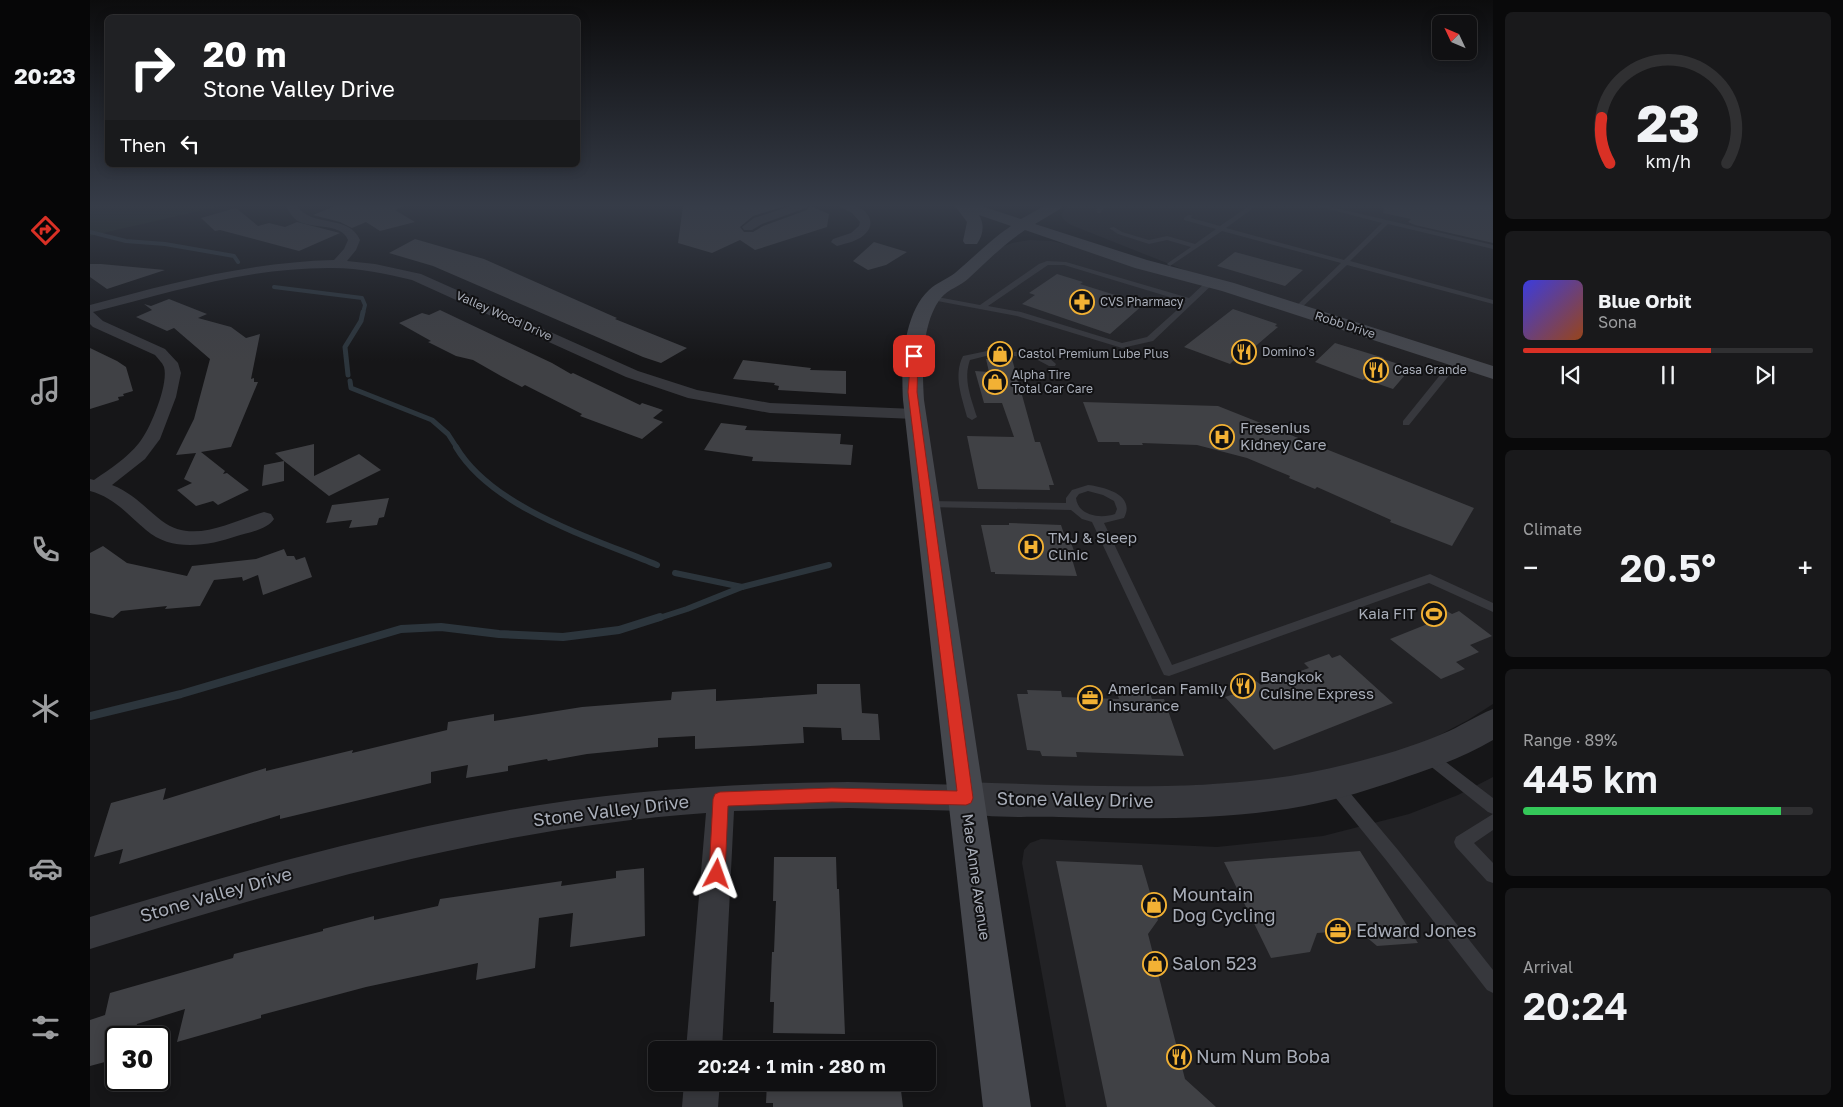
<!DOCTYPE html>
<html lang="en">
<head>
<meta charset="utf-8">
<style>
	body { margin:0; font-family:"Golos Text",sans-serif; background:#19191b; color:#f1f3f6; height:100vh; display:flex; flex-direction:column; font-size:19px; white-space:nowrap }
	* { box-sizing:border-box; margin:0 }
	p { font-size:16px; color:#9c9d9f }
	.icon { flex:none; width:28px; height:28px; fill:none; stroke:currentColor; stroke-width:2; stroke-linecap:round; stroke-linejoin:round }
	.map { position:relative; flex:1; overflow:hidden }
	.panel { display:flex; flex-direction:column; gap:12px; padding:12px; background:#09090a; width:350px }
	.panel>* { flex:none }
	.banner { position:absolute; left:15px; top:15px; width:475px; height:152px; border-radius:8px; box-shadow:0 2px 12px #0003,0 0 0 1px #303032; background:#202124; color:#fff; overflow:hidden }
	.needle { width:32px; rotate:314deg }
	.tools { position:absolute; left:1342px; top:15px; display:grid; gap:10px }
	.tools a { display:grid; place-items:center; width:45px; height:45px; border-radius:8px; background:#101012; box-shadow:0 2px 12px #0003,0 0 0 1px #303032; font-size:25px }
	.speed { position:absolute; left:15px; top:1026px; display:flex; gap:10px; font-size:25px; font-weight:700; text-align:center }
	.speed>* { display:grid; place-content:center; width:65px; height:65px; border-radius:50%; background:#101012; box-shadow:0 2px 12px #0003,0 0 0 1px #303032; line-height:1 }
	.speed .limit { border:2px solid #111; border-radius:8px; background:#fff; color:#111 }
	.pin { position:absolute; display:grid; place-items:center; width:42px; height:42px; color:#fff; margin:-21px; border-radius:10px; box-shadow:0 2px 8px #0006 }
	.me { position:absolute; width:55px; margin:-28px; rotate:4deg; stroke-linejoin:round; filter:drop-shadow(0 0 4px #0008) }
	.turn { display:flex; align-items:center; gap:18px; height:105px; padding:0 15px; font-size:22px }
	.turn .icon { width:65px; height:65px; stroke-width:2.5 }
	.turn b { display:block; font-size:35px; line-height:42px }
	.then { display:flex; align-items:center; height:48px; padding:0 15px; background:#0003; gap:10px; font-size:19px }
	.big { font-size:38px; font-weight:600; line-height:1.1 }
	.panel .card { flex:1; display:flex; flex-direction:column; justify-content:center; gap:8px; min-width:0; padding:0 18px; border-radius:8px; background:#19191b }
	.panel .dial { align-items:center; gap:0 }
	.dial svg { height:130px; overflow:visible; fill:none; stroke:#303032; stroke-width:7; stroke-linecap:round; text-anchor:middle }
	.dial text { fill:#f1f3f6; stroke:none }
	.song { display:flex; align-items:center; gap:15px }
	.cover { width:60px; height:60px; border-radius:8px; background:linear-gradient(135deg,hsl(240 70% 55%),hsl(20 70% 35%)) }
	.played { height:5px; border-radius:2px; background:linear-gradient(90deg,#d93025 65%,#303032 65%) }
	.keys { display:flex; justify-content:space-around; direction:ltr }
	.heat { display:flex; justify-content:space-between; align-items:center; font-size:28px; direction:ltr }
	.charge { height:8px; border-radius:4px; background:linear-gradient(90deg,#34c759 89%,#303032 0) }
	.trip { position:absolute; left:558px; top:1041px; width:288px; height:50px; border-radius:8px; background:#101012; box-shadow:0 2px 12px #0003,0 0 0 1px #303032; font-weight:600; line-height:50px; text-align:center }
	main { display:flex; flex:1; min-height:0 }
	.menu { display:flex; flex-direction:column; width:90px; justify-content:space-around; align-items:center; background:#060607; color:#9c9d9f }
	.menu .icon { width:35px; height:35px }
	.menu .on { color:#d93025 }
	.menu b { font-size:22px; color:#f1f3f6 }
	.map>svg:first-child { display:block }
</style>
</head>
<body>
<main>
<nav class="menu">
<b>20:23</b>
<svg class="icon on" aria-label="directions" viewBox="0 0 24 24"><path d="M12 3l9 9-9 9-9-9zM9 14v-3h6M13 9l2 2-2 2"/></svg>
<svg class="icon" aria-label="music" viewBox="0 0 24 24"><path d="M9 18V5l10-2v13"/><circle cx="6" cy="18" r="3"/><circle cx="16" cy="16" r="3"/></svg>
<svg class="icon" aria-label="phone" viewBox="0 0 24 24"><path d="M5 4h4l2 5-3 2q2 4 5 5l2-3 5 2v4C11 20 4 13 5 4z"/></svg>
<svg class="icon" aria-label="climate" viewBox="0 0 24 24"><path d="M12 3v18M4 7l16 10M4 17L20 7"/></svg>
<svg class="icon" aria-label="car" viewBox="0 0 24 24"><path d="M5 17H2v-5l4-1 3-4h7l3 4 3 1v5h-3M9 17h6M6 11h13"/><circle cx="7" cy="17" r="2"/><circle cx="17" cy="17" r="2"/></svg>
<svg class="icon" aria-label="filters" viewBox="0 0 24 24"><path d="M4 7h16M4 17h16"/><circle cx="9" cy="7" r="2"/><circle cx="15" cy="17" r="2"/></svg>
</nav>
<div class="map">
<svg width="1403" height="1107" viewBox="0 0 1403 1107">
	<rect width="100%" height="100%" fill="#161618"/>
	<g fill="#222225">
		<path d="M977,206h426v498l-25,16 -106,56 -396,22 -52,-442 26,-65 62,-44 10,-4 18,-3 21,1 19,4 117,26 -116,-46 -7,-5 -3,-5z"/>
		<path d="M1403,777v330h-427l-44,-244 2,-13 6,-7 11,-4 176,8 106,-11 86,-22 49,-19z"/>
	</g>
	<path fill="#1e261f" d="M0,206h131l-131,30z"/>
	<g fill="none" stroke-linecap="round" stroke-linejoin="round">
		<g stroke="#2c353c" stroke-width="4">
			<path d="M0,232l36,9 39,3 69,12 4,6"/>
			<path d="M184,287l88,11 3,7 -2,8"/>
		</g>
		<g stroke="#2c353c" stroke-width="5">
			<path d="M258,375l-3,-28 16,-26 2,-9"/>
			<path d="M260,381l1,7 81,32 16,14 9,14"/>
		</g>
		<g stroke="#2c353c" stroke-width="6">
			<path d="M366,447c37,62 137,91 201,118"/>
			<path d="M585,573l67,14 87,-22"/>
			<path d="M566,619l31,-10 55,-22"/>
		</g>
		<path stroke="#2c353c" stroke-width="8" d="M0,716l91,-22 220,-65 40,-2 58,7 64,3 56,-7 41,-13"/>
	</g>
	<g fill="#404145">
		<path d="M245,206h68l-8,4 20,12 -35,9 -14,-9 -14,6 -12,-6 -27,-7z"/>
		<path d="M593,206h102l-32,10 -13,11 4,5h9l10,-6 44,-16 3,-4 19,8 -2,13 -72,23 -15,-10 -28,13 -34,-10z"/>
		<path d="M1294,206h109v37l-78,-18 -7,-3 3,-3 -28,-6z"/>
		<path d="M146,208l22,18 11,-3 16,4 12,-5 43,11 -41,18 -79,-21 -5,1 -14,-13z"/>
		<path d="M325,239l69,20 133,59 -2,1 72,29 -26,15 -18,-6 -210,-91 -44,-13z"/>
		<path d="M784,242l33,10 -21,13 -18,5 -15,-9z"/>
		<path d="M1145,252l37,10 31,8 -18,16 -68,-20z"/>
		<path d="M0,264h11l64,6 -58,19 -17,-12z"/>
		<path d="M967,274l26,8 -3,2 64,20 -34,30 -88,-30 13,-9 -6,-2z"/>
		<path d="M79,299l38,15 -9,4 33,9 15,11 14,-4 -9,45 3,-1v4h4l-27,65 -30,5 24,19 -2,3 4,-1 22,17 -31,15 -5,-4 -17,5 -19,-16 15,-7 -8,-4 12,-26 -20,2 18,-36 16,-60 -36,-31 -7,3 -31,-14 16,-7 -8,-6 7,2z"/>
		<path d="M1143,309l44,15 -2,2 3,1 -41,35 -4,-1 -3,3 -46,-17z"/>
		<path d="M350,310l112,53 19,11 2,-1 67,32 2,-2 21,7 -10,8 10,4 -21,17 -62,-23 2,-2 -57,-29 -3,2 -21,-11 -28,-16 -17,-4 -28,-14 3,-1 -32,-18 23,-10 7,2z"/>
		<path d="M1245,343l49,15 -1,1 28,9 -18,21 -29,-10 -1,1 -48,-18z"/>
		<path d="M897,347l22,1 26,94h5l14,43h-5l1,5 -72,-1 -11,-53 47,1 -12,-34h-18l-9,-32 14,1 -3,-13h4l2,-8z"/>
		<path d="M0,348l27,13 9,6 7,24 -10,3 1,2 -6,1 1,3 -29,9z"/>
		<path d="M653,360l68,8 -1,2 36,1v23l-68,-4 1,-4 -5,-1 1,-2 -42,-4z"/>
		<path d="M993,402l135,4 256,102 -22,38 -62,-24 1,-2 -74,-33 -2,2 -26,-11 1,-2 -43,-18 -50,-13 -55,-2 1,2h-23l-1,-3h-21z"/>
		<path d="M631,423l26,3 -2,4 96,4 -1,10 13,1 -2,20 -99,-4 1,-4 -49,-7z"/>
		<path d="M224,444v32l45,-22 22,16 -52,26 -45,-35v20l-22,5 2,-21 20,-4 -9,-8z"/>
		<path d="M299,498l-5,19 -5,1 -2,7 -28,3 3,-8 -26,3 6,-18z"/>
		<path d="M919,523l52,2 5,15h4l7,19h-5l5,17 -82,-2v-2h-4l-10,-47h28z"/>
		<path d="M13,546l24,17 60,13 5,-10 64,-7 28,-10 3,7h7l2,4 9,-3 7,20 -49,18 -5,-20 -15,6 -1,-4 -28,3 -14,26 -35,3 2,-3 -46,5 -8,7 -23,-5v-60z"/>
		<path d="M1355,610l7,4 7,-3 33,25 -22,9 9,7 -23,10 9,7 -24,10 -51,-40 40,-16 -6,-5z"/>
		<path d="M1239,654l3,4 8,-3 53,48 -119,47 -49,-53 9,-3 -4,-4 26,-9 5,4 48,-17 -5,-5z"/>
		<path d="M727,684h43l2,29 16,1 2,26h-38l-1,-12 -38,-1 1,16 -109,6v-13l-37,2v9l-71,7 -39,7 -1,-2 -39,7v5l-42,7 2,-13 -37,7v11l-151,36v-4l-161,49 4,-15 -29,8 17,-54 55,-15 -3,12 103,-32v3l87,-21 -1,3 95,-23 1,-8 46,-8v7l88,-14 89,-7 1,-8 44,-3v12l101,-7z"/>
		<path d="M937,690l34,1 1,6 57,2 -2,-6 33,1 2,5h12l20,57 -108,-4 1,5 -35,-1 -2,-5 -13,-1 -10,-56h11z"/>
		<path d="M1270,851l58,92 -41,3 -19,-16 -41,3 -7,19 -39,6 -47,-96z"/>
		<path d="M684,857h62l1,32h2l6,145 -72,-1 1,-31h-4l2,-50h2l2,-51h-3z"/>
		<path d="M966,861l86,4 16,55 -10,14 37,145 31,28h-109z"/>
		<path d="M554,868l1,68 -75,11 3,-34 -34,5 -4,50 -59,12 2,-17 -112,24 -105,28v3l-84,24 8,-33 -48,15 -3,14h-18v21l-26,7v-46l15,-5 5,-22 123,-35 1,-4 89,-23v-2l51,-13v4l64,-14 2,-7 122,-18 -1,5 55,-8v-7z"/>
		<path d="M677,1082h133l3,25h-130v-4h-7z"/>
	</g>
	<g fill="none" stroke-linecap="round" stroke-linejoin="round">
		<g fill="#37383d" fill-rule="evenodd">
			<path d="M1010,206h7l-5,4 -1,3h-4l-1,-4z"/>
			<path d="M1159,206h7l-30,22 118,32 38,-37 -65,-17h10l166,39v4l-105,-25 -38,37 143,39v4l-146,-39 -50,47h-3v-4l47,-45 -119,-32 -52,35 -3,-2 1,-1 23,-16 -24,-7 -18,4 -31,-10 -9,-6 5,-1 8,5 27,8 18,-4 28,8 21,-15 -32,-9v-2l4,-3h4l-1,3 29,8z"/>
			<path d="M957,261l19,1 123,36 19,-18 7,2 -62,59 -31,7 -105,-32 -85,-16 -4,-2 4,-2 48,9 59,-41zM958,265h16l122,37 -39,35 -25,6 -101,-31 -33,-6z"/>
			<path d="M897,351h3v4l-20,5c-7,19 1,38 7,57l-5,3 -5,-3c-5,-20 -14,-41 -4,-61z"/>
			<path d="M924,352c14,-2 32,1 42,12l-1,2h-6l-15,-8 -20,-2z"/>
			<path d="M1366,358l4,3 -1,2 -50,62h-6v-4l50,-62z"/>
			<path d="M998,485c17,2 48,10 36,33l-20,5 68,142 258,-91 63,29v9l-64,-29 -260,93 -5,-1 -2,-4 -70,-149 -10,-3 -11,-9 -144,-3 -5,-3 5,-3 139,2v-5l6,-8zM998,491l15,4 11,6 3,8 -2,5c-14,5 -37,2 -39,-16l3,-4z"/>
			<path d="M1339,751l5,2 59,45v32l-19,13 19,20v20l-6,-2 -31,-34 -2,-5 2,-5 37,-23 -5,-2 -64,-51 -2,-4 2,-4z"/>
			<path d="M1245,779l5,2 58,69 95,120v23l-6,-3 -101,-130 -56,-69 -2,-5 2,-5z"/>
		</g>
		<g fill="#37383d" fill-rule="evenodd">
			<path d="M199,206h8c15,22 52,8 63,34l-4,10 -9,11 28,3 46,10 217,97 59,19 73,13 145,6 6,1 3,4 -3,4 -6,1 -145,-6 -82,-15 -62,-21 -214,-97c-26,-6 -52,-12 -79,-12 -83,-1 -161,24 -240,44l10,9 62,28 13,14 3,10 -5,24 -16,42 -15,20 -33,26c21,8 33,23 50,36 31,24 70,0 102,-9l7,2 3,5c-6,10 -26,14 -37,17 -29,10 -66,16 -91,-6 -19,-16 -31,-32 -56,-39v-12l4,1c16,-11 33,-22 45,-37 11,-13 30,-59 25,-76 -2,-5 -6,-8 -9,-12l-62,-28 -3,-3v-19c81,-22 160,-43 244,-45l10,-11 4,-9c-7,-19 -41,-9 -54,-22 -3,-3 -5,-7 -7,-10z"/>
			<path d="M701,206h17l-2,2 -44,16 -10,6h-8l-2,-3 12,-9z"/>
			<path d="M749,206c5,0 11,-1 16,0 13,4 21,17 11,27 -7,8 -19,10 -29,13l-6,-4 2,-3 18,-6 8,-7 1,-4 -8,-9z"/>
			<path d="M758,782l118,3 10,4 4,9 -4,9 -10,4 -118,-3 -114,3 -12,239h-36l20,-237c-213,15 -413,73 -616,136v-32c131,-40 263,-78 398,-103 119,-23 240,-31 360,-32z"/>
			<path d="M594,1082h36l-2,25h-36z"/>
		</g>
		<path fill="#37383d" fill-rule="evenodd" d="M1403,709v31c-27,16 -57,27 -87,37 -33,12 -67,22 -102,29 -80,15 -164,13 -245,11 -31,-1 -78,3 -105,-8l-5,-11 5,-11 12,-5c122,4 264,13 382,-18 32,-8 64,-17 94,-30 18,-7 33,-18 51,-25z"/>
		<path fill="#45474d" fill-rule="evenodd" d="M865,206h26l40,13 23,-13h18l-2,3 -25,15 112,36 87,23 259,83v13l-271,-88 -87,-23 -110,-38c-21,14 -38,31 -56,48 -8,8 -21,11 -28,20 -20,25 -19,72 -17,102l107,707h-48l-80,-707c-2,-33 0,-86 26,-110 7,-7 18,-11 26,-17 19,-16 35,-33 56,-47l-32,-11c6,10 4,20 -2,29h-12l-2,-3 4,-19z"/>
	</g>
	<linearGradient id="sky" x2="0" y2="1"><stop stop-color="#0c0c0d"/><stop offset="0.57" stop-color="#363c48"/><stop offset="1" stop-color="#363c48" stop-opacity="0"/></linearGradient>
	<rect width="1403" height="361" fill="url(#sky)"/>
	<path fill="#d93025" stroke="#8d1f18" d="M821,354l7,2 -1,36 56,406 -2,5 -5,2 -134,-3 -104,4 -3,68 -2,6 -6,2 -6,-2 -2,-6 4,-75 2,-5 5,-2 112,-4 125,3 -49,-399z"/>
	<defs>
		<symbol id="pharmacy-ring" viewBox="-11 -11 22 22"><circle r="9.5" fill="#111113" stroke="#f2b134" stroke-width="1.5"/><path d="M-2-6h4v4h4v4h-4v4h-4v-4h-4v-4h4Z" fill="#f2b134"/></symbol>
		<symbol id="restaurant-ring" viewBox="-11 -11 22 22"><circle r="9.5" fill="#111113" stroke="#f2b134" stroke-width="1.5"/><path d="M-5-6h1v4h1v-4h1v4h1v-4h1v5L-1.5 .5V6h-2V.5L-5-1ZM5-6V6H3V1.5H1.5Q1.5-4 5-6Z" fill="#f2b134"/></symbol>
		<symbol id="shop-ring" viewBox="-11 -11 22 22"><circle r="9.5" fill="#111113" stroke="#f2b134" stroke-width="1.5"/><path d="M-5-2.5h2.3a2.7 3.5 0 0 1 5.4 0H5L5.5 6h-11ZM-1.5-2.5h3a1.5 2.3 0 0 0-3 0Z" fill="#f2b134"/></symbol>
		<symbol id="hospital-ring" viewBox="-11 -11 22 22"><circle r="9.5" fill="#111113" stroke="#f2b134" stroke-width="1.5"/><path d="M-5-5h3v3.5h4V-5h3V5h-3V1.5h-4V5h-3Z" fill="#f2b134"/></symbol>
		<symbol id="stadium-ring" viewBox="-11 -11 22 22"><circle r="9.5" fill="#111113" stroke="#f2b134" stroke-width="1.5"/><path d="M0-5a6.5 5 0 1 0 0 10a6.5 5 0 1 0 0-10ZM-3.5-1.8h7v3.6h-7Z" fill="#f2b134"/></symbol>
		<symbol id="office-ring" viewBox="-11 -11 22 22"><circle r="9.5" fill="#111113" stroke="#f2b134" stroke-width="1.5"/><path d="M-6-3h4V-5.5h4V-3h4V5H-6ZM-1-4.5V-3h2v-1.5ZM-6 0V1H6V0Z" fill="#f2b134"/></symbol>
	</defs>
	<g fill-rule="evenodd">
		<use href="#pharmacy-ring" x="978" y="288" width="28" height="28"/>
		<use href="#restaurant-ring" x="1140" y="338" width="28" height="28"/>
		<use href="#shop-ring" x="896" y="340" width="28" height="28"/>
		<use href="#restaurant-ring" x="1272" y="356" width="28" height="28"/>
		<use href="#shop-ring" x="891" y="368" width="28" height="28"/>
		<use href="#hospital-ring" x="1118" y="423" width="28" height="28"/>
		<use href="#hospital-ring" x="927" y="533" width="28" height="28"/>
		<use href="#stadium-ring" x="1330" y="600" width="28" height="28"/>
		<use href="#restaurant-ring" x="1139" y="672" width="28" height="28"/>
		<use href="#office-ring" x="986" y="684" width="28" height="28"/>
		<use href="#shop-ring" x="1050" y="891" width="28" height="28"/>
		<use href="#office-ring" x="1234" y="917" width="28" height="28"/>
		<use href="#shop-ring" x="1051" y="950" width="28" height="28"/>
		<use href="#restaurant-ring" x="1075" y="1043" width="28" height="28"/>
	</g>
	<g text-anchor="middle" stroke-width="4" stroke-linejoin="round" paint-order="stroke">
		<g font-size="12" fill="#a8adb8" stroke="#111113" text-anchor="start">
			<text x="1010" y="306">CVS Pharmacy</text>
			<text x="1172" y="356">Domino's</text>
			<text x="928" y="358">Castol Premium Lube Plus</text>
			<text x="1304" y="374">Casa Grande</text>
			<text x="922" y="379">Alpha Tire<tspan x="922" dy="14">Total Car Care</tspan></text>
		</g>
		<g font-size="12" fill="#a8adb8" stroke="#111113">
			<text transform="translate(414 316) rotate(24)" y="4">Valley Wood Drive</text>
			<text transform="translate(1255 325) rotate(18)" y="4">Robb Drive</text>
		</g>
		<g font-size="15" fill="#a8adb8" stroke="#111113" text-anchor="start">
			<text x="1150" y="433">Fresenius<tspan x="1150" dy="17">Kidney Care</tspan></text>
			<text x="958" y="543">TMJ &amp; Sleep<tspan x="958" dy="17">Clinic</tspan></text>
			<text x="1326" y="619" text-anchor="end">Kaia FIT</text>
			<text x="1170" y="682">Bangkok<tspan x="1170" dy="17">Cuisine Express</tspan></text>
			<text x="1018" y="694">American Family<tspan x="1018" dy="17">Insurance</tspan></text>
		</g>
		<g font-size="15" fill="#a8adb8" stroke="#111113">
			<text transform="translate(886 877) rotate(82)" y="5">Mae Anne Avenue</text>
		</g>
		<g font-size="18" fill="#a8adb8" stroke="#111113">
			<text transform="translate(985 800) rotate(1)" y="6">Stone Valley Drive</text>
			<text transform="translate(521 811) rotate(-7)" y="6">Stone Valley Drive</text>
			<text transform="translate(126 895) rotate(-16)" y="6">Stone Valley Drive</text>
		</g>
		<g font-size="18" fill="#a8adb8" stroke="#111113" text-anchor="start">
			<text x="1082" y="901">Mountain<tspan x="1082" dy="21">Dog Cycling</tspan></text>
			<text x="1266" y="937">Edward Jones</text>
			<text x="1082" y="970">Salon 523</text>
			<text x="1106" y="1063">Num Num Boba</text>
		</g>
	</g>
</svg>
<div class="tools">
<a><svg class="needle" viewBox="-14 -14 28 28"><path d="M0-13l5 13h-10z" fill="#e53935"/><path d="M0 13l5-13h-10z" fill="#9c9d9f"/></svg></a>
</div>
<div class="speed"><div class="limit">30</div></div>
<div class="pin" style="left:824px;top:356px;background:#d93025"><svg class="icon" aria-label="arrive" viewBox="0 0 24 24"><path d="M6 21V4h12l-3 4 3 4H6"/></svg></div>
<svg class="me" style="left:627px;top:874px" viewBox="-20 -20 40 40"><path d="M0-17L14 15 0 8-14 15z" fill="#d93025" stroke="#fff" stroke-width="4"/></svg>
<div class="trip">20:24 · 1 min · 280 m</div>
<div class="banner">
<div class="turn"><svg class="icon" aria-label="right" viewBox="0 0 24 24"><path d="M7 20v-9h11M14 6l5 5-5 5"/></svg><div><b>20 m</b>Stone Valley Drive</div></div>
<div class="then">Then<svg class="icon" aria-label="left" viewBox="0 0 24 24"><path d="M17 20v-9H6M10 6l-5 5 5 5"/></svg></div>
</div>
</div>
<section class="panel">
<div class="card dial"><svg viewBox="0 0 100 80">
<path d="M14 69A42 42 0 1 1 86 69"/>
<path d="M14 69A42 42 0 0 1 9 41" stroke="#d93025"/>
<text x="50" y="56" font-size="32" font-weight="700">23</text>
<text x="50" y="72" font-size="11">km/h</text>
</svg></div>
<div class="card">
<div class="song"><i class="cover"></i><div><b>Blue Orbit</b><p>Sona</p></div></div>
<div class="played"></div>
<div class="keys"><svg class="icon" aria-label="previous" viewBox="0 0 24 24"><path d="M18 5L8 12l10 7zM5 5v14"/></svg><svg class="icon" aria-label="pause" viewBox="0 0 24 24"><path d="M8 5v14M16 5v14"/></svg><svg class="icon" aria-label="next" viewBox="0 0 24 24"><path d="M6 5l10 7-10 7zM19 5v14"/></svg></div>
</div>
<div class="card"><p>Climate</p>
<div class="heat"><a>−</a><b class="big">20.5°</b><a>+</a></div>
</div>
<div class="card"><p>Range · 89%</p><b class="big">445 km</b><div class="charge"></div></div>
<div class="card"><p>Arrival</p><b class="big">20:24</b></div>
</section>
</main>
</body>
</html>
